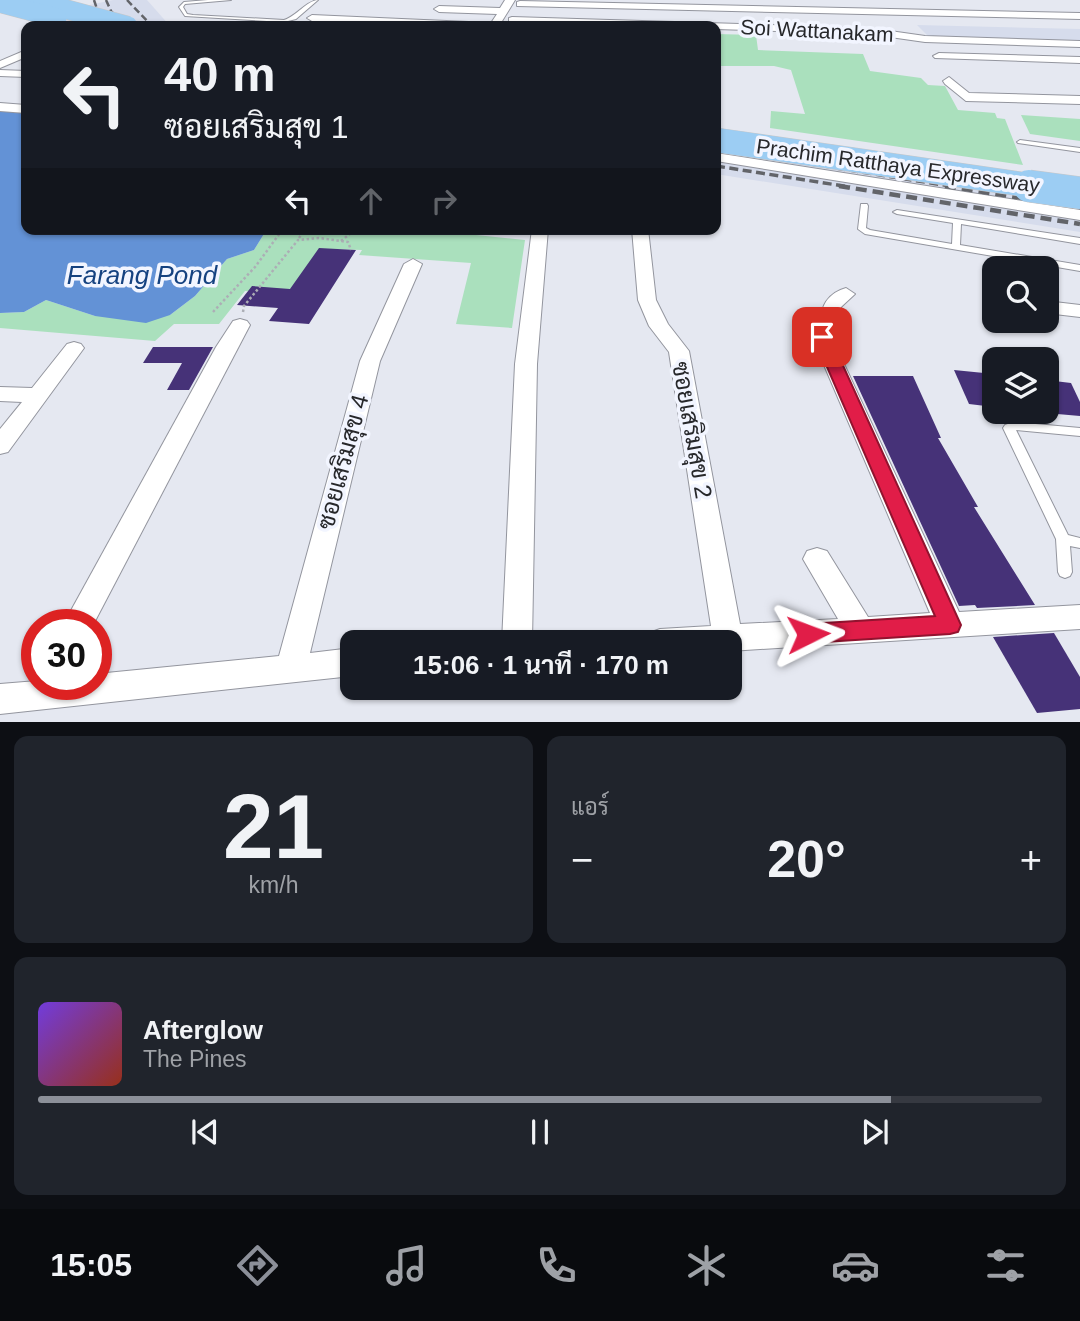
<!DOCTYPE html>
<html lang="th">
<head>
<meta charset="utf-8">
<style>
	body { margin:0; font-family:Helvetica,Sarabun,sans-serif; background:#20242c; color:#f1f3f6; height:100vh; display:flex; flex-direction:column; font-size:26px; white-space:nowrap }
	* { box-sizing:border-box; margin:0 }
	p { font-size:23px; color:#9ea1a6 }
	.icon { flex:none; width:38px; height:38px; fill:none; stroke:currentColor; stroke-width:2; stroke-linecap:round; stroke-linejoin:round }
	.map { position:relative; height:722px; overflow:hidden }
	.sheet { display:flex; flex-direction:column; gap:14px; padding:14px; background:#0d0f14; flex:1 }
	.sheet>* { flex:none }
	.banner { position:absolute; left:21px; top:21px; width:700px; height:214px; border-radius:14px; box-shadow:0 2px 5px #0004; background:#171b24; color:#f1f3f6; overflow:hidden }
	.controls { position:absolute; left:982px; top:256px; display:grid; gap:14px }
	.controls a { display:grid; place-items:center; width:77px; height:77px; border-radius:14px; background:#171b24; box-shadow:0 2px 5px #0004; font-size:35px }
	.speed { position:absolute; left:21px; top:609px; display:flex; gap:14px; font-size:35px; font-weight:700; text-align:center }
	.speed>* { display:grid; place-content:center; width:91px; height:91px; border-radius:50%; background:#171b24; box-shadow:0 2px 5px #0004; line-height:1 }
	.speed .limit { border:10px solid #d22; background:#fff; color:#111 }
	.pin { position:absolute; display:grid; place-items:center; width:60px; height:60px; color:#fff; margin:-30px; border-radius:14px; box-shadow:0 4px 10px #0006 }
	.me { position:absolute; width:77px; margin:-38px; rotate:87deg; stroke-linejoin:round; filter:drop-shadow(0 0 5px #0008) }
	.turn { display:flex; align-items:center; gap:24px; height:147px; padding:0 28px; font-size:32px }
	.turn .icon { width:91px; height:91px; stroke-width:2.5 }
	.turn b { display:block; font-size:49px; line-height:60px }
	.lanes { display:flex; align-items:center; height:66px; padding:0 28px; background:#0003; justify-content:center; gap:35px; direction:ltr }
	.lanes .off { opacity:.35 }
	.big { font-size:52px; font-weight:700; line-height:1.1 }
	.sheet .tile { flex:1; display:flex; flex-direction:column; justify-content:center; gap:10px; min-width:0; padding:0 24px; border-radius:14px; background:#20242c }
	.sheet .dial { align-items:center; gap:0 }
	.dial b { font-size:91px; line-height:1 }
	.song { display:flex; align-items:center; gap:21px }
	.cover { width:84px; height:84px; border-radius:10px; background:linear-gradient(135deg,hsl(260 70% 55%),hsl(10 70% 35%)) }
	.played { height:7px; border-radius:4px; background:linear-gradient(90deg,#8c9099 85%,#363941 85%) }
	.keys { display:flex; justify-content:space-around; direction:ltr }
	.heat { display:flex; justify-content:space-between; align-items:center; font-size:38px; direction:ltr }
	.sheet .tiles { flex:1; display:grid; gap:14px; grid-template-columns:1fr 1fr }
	.tile:last-child { grid-column:span 2 }
	.trip { position:absolute; left:340px; top:630px; width:402px; height:70px; border-radius:14px; background:#171b24; box-shadow:0 2px 5px #0004; font-weight:700; line-height:70px; text-align:center }
	.tab-bar { display:flex; height:112px; justify-content:space-around; align-items:center; background:#090b0e; color:#9ea1a6 }
	.tab-bar .icon { width:49px; height:49px }
	.tab-bar .current { color:#8c9099 }
	.tab-bar b { font-size:32px; color:#f1f3f6 }
	.map>svg:first-child { display:block }
</style>
</head>
<body>
<div class="map">
<svg width="1080" height="723" viewBox="0 0 1080 723">
	<rect width="100%" height="100%" fill="#e5e8f1"/>
	<g fill="#d6dcec">
		<path d="M113,0h34l23,26h-94l-34,-11z"/>
		<path d="M917,25l163,4v16l-150,-7z"/>
		<path d="M716,141l364,54v37l-364,-58z"/>
	</g>
	<g fill="#aae0bd">
		<path d="M716,34l40,1 2,15 105,4 7,17 51,7 7,7 17,1 13,24 37,3 2,5 8,1 18,46 -253,-37 1,-17 34,3 -14,-44 -17,-4h-58z"/>
		<path d="M1021,115l59,4v22l-50,-7z"/>
		<path d="M267,229h171l-1,2 88,9 -13,88 -56,-4 15,-61 -112,-8 3,-5 -32,-1 -32,44 -53,-2 -26,33h-45l-19,17 -155,-13v-15l24,-1 22,-12 49,16 75,-1 25,-19 32,-37 27,-9z"/>
	</g>
	<path fill="#6392d6" d="M0,110l26,2v117h241l-13,21 -27,9 -32,37 -25,19 -24,8 -51,-7 -49,-16 -22,12 -24,1z"/>
	<g fill="#463278">
		<path d="M319,248l37,2 -47,74 -40,-3 9,-13 -41,-3 15,-19 38,3z"/>
		<path d="M153,347h60l-24,43h-22l15,-27h-39z"/>
		<path d="M954,370l40,4v33l-25,-3z"/>
		<path d="M853,376h60l28,62h-3l40,69h-4l61,98 -58,3 -2,-3 -16,1z"/>
		<path d="M1046,380l25,3 9,19v14l-34,-3z"/>
		<path d="M1054,633l26,44v32l-43,4 -44,-76z"/>
	</g>
	<g fill="none" stroke-linecap="round" stroke-linejoin="round">
		<defs>
			<g id="service">
				<path d="M208,0h23l-46,4 -2,3 4,7 6,1 91,5c13,-4 22,-19 34,-20l-22,19 -12,3 -99,-6 -6,-9 5,-5z"/>
				<path d="M1020,140l60,8v4l-62,-9 -1,-1z"/>
				<path d="M861,204h6l1,2 -2,22 4,2 82,14 1,-21 -56,-9 -4,-2 4,-2 183,28v6l-119,-20 -1,21 120,20v6l-215,-37 -7,-5z"/>
				<path d="M1013,422l67,6v8l-64,-6 52,105 12,3v10l-10,-2 2,26 -2,4 -5,2 -5,-2 -2,-4 -2,-33 -53,-111 2,-3z"/>
			</g>
			<g id="minor">
				<path d="M505,0h10l-16,26 -187,-5 -5,-3 5,-3 179,8 6,-9 -58,-2 -5,-3 5,-3 61,2z"/>
				<path d="M520,1l560,12v6l-563,-13v-4z"/>
				<path d="M512,17l357,11 56,8 155,5v6l-155,-5 -56,-8 -153,-5v-3l-207,-4v-4z"/>
				<path d="M26,50v7l-26,11v-7z"/>
				<path d="M939,53l141,4v6l-145,-5 -2,-2z"/>
				<path d="M0,70l26,1v6l-26,-1z"/>
				<path d="M949,77l20,16 111,3v8l-114,-3 -21,-17 -2,-3z"/>
				<path d="M0,103l26,2v8l-26,-2z"/>
				<path d="M716,153l364,57v10l-364,-59z"/>
				<path d="M532,229h16l-11,135 -5,278h-30l13,-278z"/>
				<path d="M632,229h16l8,71 12,24 21,27 51,273 98,-5 -35,-60 4,-8 10,-3 10,3 41,66 62,-4 -118,-276 10,-12c-3,-18 6,-32 24,-37l9,6 -14,13 1,19 -10,12 127,274 121,-7v24l-350,22v-9h-85l4,-9 11,-4 51,-3 -42,-274 -20,-26 -11,-26z"/>
				<path d="M413,259l9,5 -42,97 -70,292 42,-5v28l-352,38v-30l37,-3v3h59v-10l183,-18 81,-295 44,-97z"/>
				<path d="M1046,301l34,4v12l-34,-4z"/>
				<path d="M240,319l7,2 3,4 -157,300h-30l153,-278 17,-26z"/>
				<path d="M74,342l7,2 3,4 -76,104 -8,2v-25l22,-27 -22,-1v-14l32,1 35,-44z"/>
			</g>
		</defs>
		<use href="#service" stroke="#93959e" stroke-width="2"/>
		<use href="#minor" stroke="#93959e" stroke-width="2"/>
		<g stroke="#acaeb5" stroke-width="2.5" stroke-dasharray="2.5 2.5" stroke-linecap="butt">
			<path d="M299,238l7,-9"/>
			<path d="M341,241l15,-12"/>
			<path d="M213,312l42,-45 28,-38"/>
			<path d="M243,312l1,-6 54,-66 21,-2 29,4 3,8"/>
		</g>
		<use href="#service" fill="#fff" fill-rule="evenodd"/>
		<use href="#minor" fill="#fff" fill-rule="evenodd"/>
		<g stroke="#626469" stroke-width="2.5" stroke-dasharray="7 3.5" stroke-linecap="butt">
			<path d="M94,0l5,15 15,11"/>
			<path d="M106,0l5,11 14,15"/>
			<path d="M127,0l25,26"/>
		</g>
		<g stroke="#626469" stroke-width="3.5" stroke-dasharray="9 4.5" stroke-linecap="butt">
			<path d="M716,149l240,38"/>
			<path d="M716,166l134,21"/>
		</g>
		<g stroke="#626469" stroke-width="4.5" stroke-dasharray="11 6" stroke-linecap="butt">
			<path d="M839,186l241,38"/>
			<path d="M945,186l135,21"/>
		</g>
		<defs>
			<g id="motorway-bridge-far2">
				<path d="M32,0l96,26"/>
				<path d="M0,3l57,15"/>
			</g>
			<path id="motorway-bridge-far1" d="M716,140l325,47"/>
			<path id="motorway-bridge" d="M1029,186l51,7"/>
		</defs>
		<use href="#motorway-bridge-far2" stroke="#c7c7c8" stroke-width="20" stroke-linecap="butt"/>
		<use href="#motorway-bridge-far1" stroke="#c7c7c8" stroke-width="25" stroke-linecap="butt"/>
		<use href="#motorway-bridge" stroke="#c7c7c8" stroke-width="33" stroke-linecap="butt"/>
		<use href="#motorway-bridge-far2" stroke="#9ccdf3" stroke-width="19"/>
		<use href="#motorway-bridge-far1" stroke="#9ccdf3" stroke-width="24"/>
		<use href="#motorway-bridge" stroke="#9ccdf3" stroke-width="32"/>
	</g>
	<path fill="#e11d48" stroke="#92132f" stroke-width="2" d="M822,332l8,5 131,288 -3,7 -8,2 -142,9 -8,-3 -4,-6 4,-7 8,-3 127,-8 -121,-279z"/>
	<g text-anchor="middle" stroke-width="7" stroke-linejoin="round" paint-order="stroke">
		<g font-size="21" fill="#27282b" stroke="#f2f5ff">
			<text transform="translate(817 31) rotate(3)" y="7">Soi Wattanakam</text>
			<text transform="translate(898 166) rotate(8)" y="7">Prachim Ratthaya Expressway</text>
		</g>
		<g font-size="24" fill="#27282b" stroke="#f2f5ff">
			<text transform="translate(692 430) rotate(80)" y="8">ซอยเสริมสุข 2</text>
			<text transform="translate(343 462) rotate(-75)" y="8">ซอยเสริมสุข 4</text>
		</g>
		<g font-size="26" font-style="italic" fill="#154280" stroke="#f2f5ff">
			<text x="142" y="284">Farang Pond</text>
		</g>
	</g>
</svg>
<div class="controls">
<a><svg class="icon" aria-label="search" viewBox="0 0 24 24"><circle cx="10" cy="10" r="6"/><path d="M15 15l6 6"/></svg></a>
<a><svg class="icon" aria-label="layers" viewBox="0 0 24 24"><path d="M12 4l9 5-9 5-9-5zM3 14l9 5 9-5"/></svg></a>
</div>
<div class="speed"><div class="limit">30</div></div>
<div class="pin" style="left:822px;top:337px;background:#d93025"><svg class="icon" aria-label="arrive" viewBox="0 0 24 24"><path d="M6 21V4h12l-3 4 3 4H6"/></svg></div>
<svg class="me" style="left:808px;top:634px" viewBox="-20 -20 40 40"><path d="M0-17L14 15 0 8-14 15z" fill="#e11d48" stroke="#fff" stroke-width="4"/></svg>
<div class="trip">15:06 · 1 นาที · 170 m</div>
<div class="banner">
<div class="turn"><svg class="icon" aria-label="left" viewBox="0 0 24 24"><path d="M17 20v-9H6M10 6l-5 5 5 5"/></svg><div><b>40 m</b>ซอยเสริมสุข 1</div></div>
<div class="lanes"><svg class="icon" aria-label="left" viewBox="0 0 24 24"><path d="M17 20v-9H6M10 6l-5 5 5 5"/></svg><svg class="icon off" aria-label="ahead" viewBox="0 0 24 24"><path d="M12 20V5M6 11l6-6 6 6"/></svg><svg class="icon off" aria-label="right" viewBox="0 0 24 24"><path d="M7 20v-9h11M14 6l5 5-5 5"/></svg></div>
</div>
</div>
<section class="sheet">
<div class="tiles">
<div class="tile dial"><b>21</b><p>km/h</p></div>
<div class="tile"><p>แอร์</p>
<div class="heat"><a>−</a><b class="big">20°</b><a>+</a></div>
</div>
<div class="tile">
<div class="song"><i class="cover"></i><div><b>Afterglow</b><p>The Pines</p></div></div>
<div class="played"></div>
<div class="keys"><svg class="icon" aria-label="previous" viewBox="0 0 24 24"><path d="M18 5L8 12l10 7zM5 5v14"/></svg><svg class="icon" aria-label="pause" viewBox="0 0 24 24"><path d="M8 5v14M16 5v14"/></svg><svg class="icon" aria-label="next" viewBox="0 0 24 24"><path d="M6 5l10 7-10 7zM19 5v14"/></svg></div>
</div>
</div>
</section>
<nav class="tab-bar">
<b>15:05</b>
<svg class="icon current" aria-label="directions" viewBox="0 0 24 24"><path d="M12 3l9 9-9 9-9-9zM9 14v-3h6M13 9l2 2-2 2"/></svg>
<svg class="icon" aria-label="music" viewBox="0 0 24 24"><path d="M9 18V5l10-2v13"/><circle cx="6" cy="18" r="3"/><circle cx="16" cy="16" r="3"/></svg>
<svg class="icon" aria-label="phone" viewBox="0 0 24 24"><path d="M5 4h4l2 5-3 2q2 4 5 5l2-3 5 2v4C11 20 4 13 5 4z"/></svg>
<svg class="icon" aria-label="climate" viewBox="0 0 24 24"><path d="M12 3v18M4 7l16 10M4 17L20 7"/></svg>
<svg class="icon" aria-label="car" viewBox="0 0 24 24"><path d="M5 17H2v-5l4-1 3-4h7l3 4 3 1v5h-3M9 17h6M6 11h13"/><circle cx="7" cy="17" r="2"/><circle cx="17" cy="17" r="2"/></svg>
<svg class="icon" aria-label="filters" viewBox="0 0 24 24"><path d="M4 7h16M4 17h16"/><circle cx="9" cy="7" r="2"/><circle cx="15" cy="17" r="2"/></svg>
</nav>
</body>
</html>
